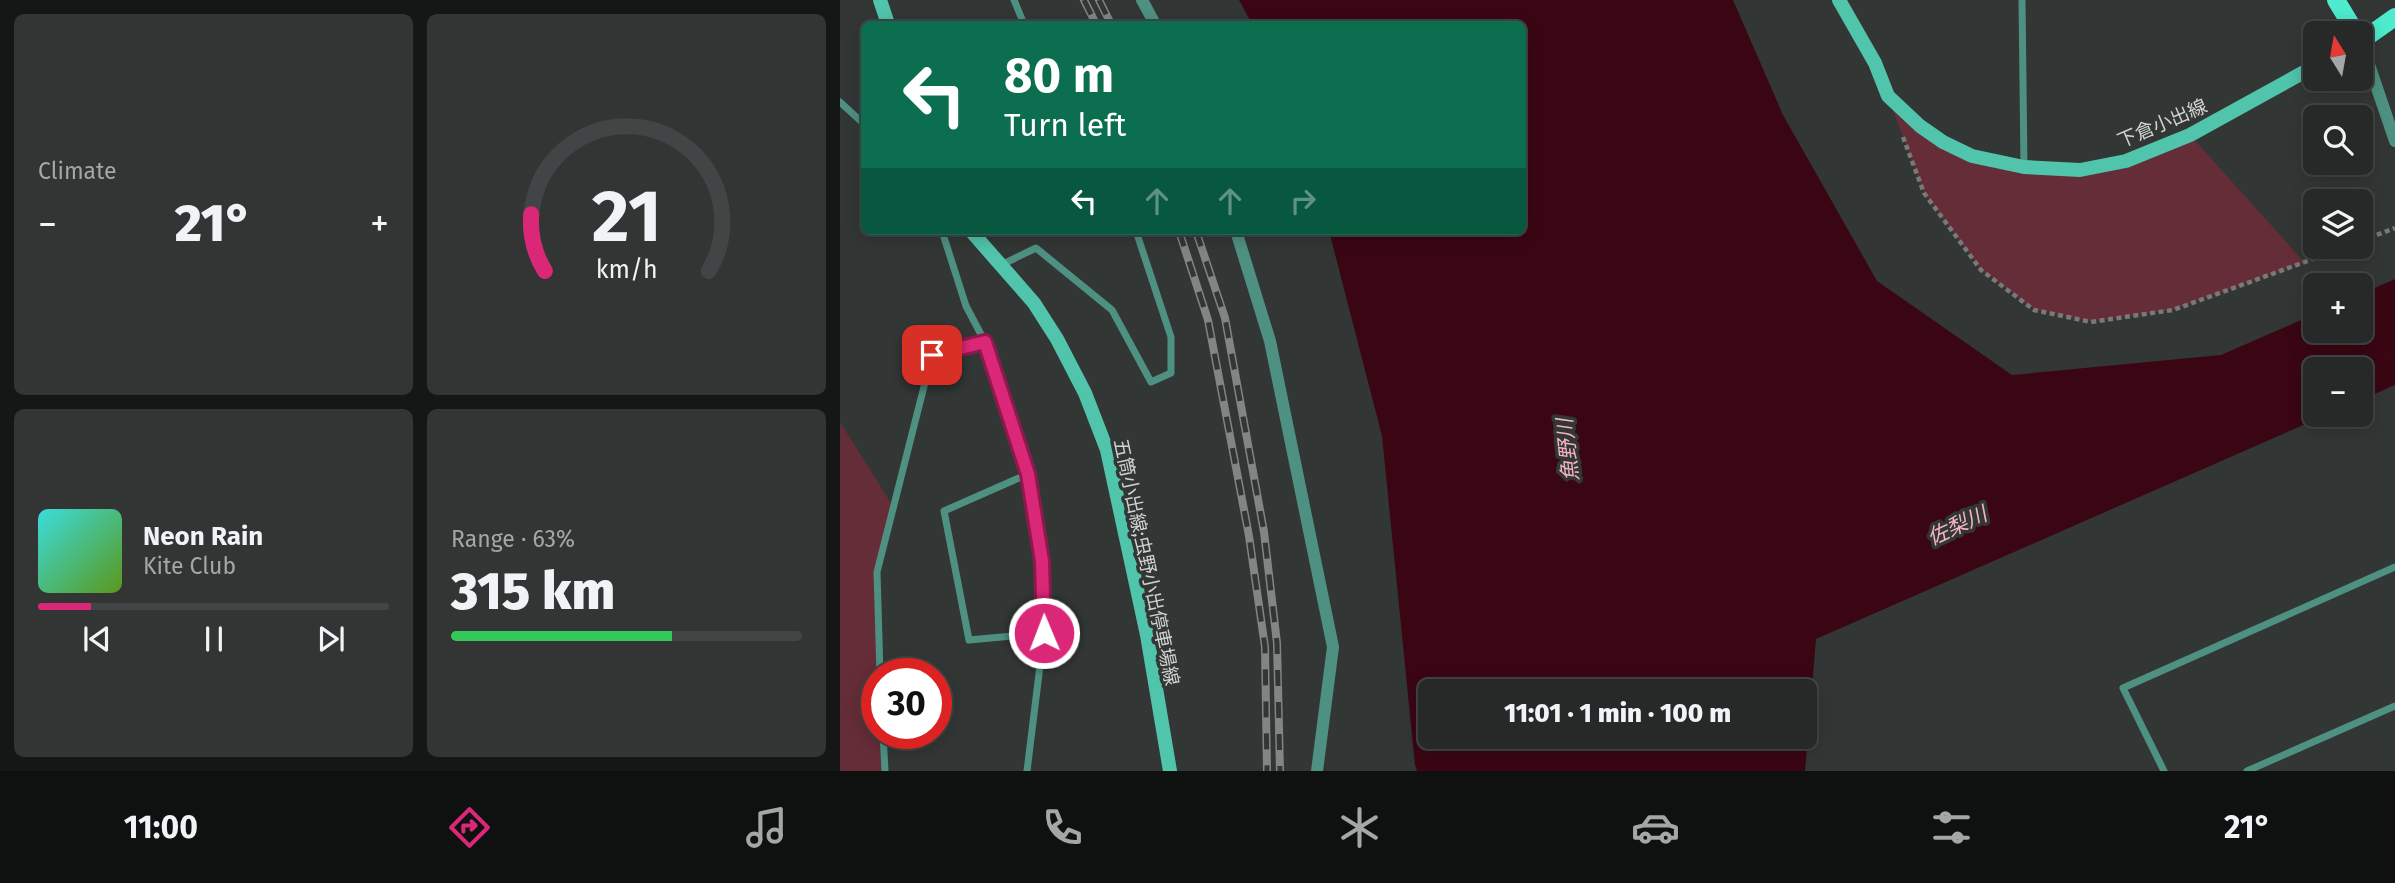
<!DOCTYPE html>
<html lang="en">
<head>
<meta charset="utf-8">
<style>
	body { margin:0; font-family:"Fira Sans","Noto Sans JP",sans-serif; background:#323534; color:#f1f3f6; height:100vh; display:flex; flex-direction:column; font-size:26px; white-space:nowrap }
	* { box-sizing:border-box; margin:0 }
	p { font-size:23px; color:#a4a6a8 }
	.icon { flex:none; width:38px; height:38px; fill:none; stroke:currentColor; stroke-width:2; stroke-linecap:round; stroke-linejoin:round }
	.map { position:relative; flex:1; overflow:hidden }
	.sheet { display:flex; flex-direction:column; gap:14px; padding:14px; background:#151716; width:840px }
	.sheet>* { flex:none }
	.banner { position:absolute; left:21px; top:21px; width:665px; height:214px; border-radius:10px; box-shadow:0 4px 18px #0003,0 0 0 2px #424545; background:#0b6e4f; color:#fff; overflow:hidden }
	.needle { width:46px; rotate:349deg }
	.buttons { position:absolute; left:1463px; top:21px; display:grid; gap:14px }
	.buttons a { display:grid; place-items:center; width:70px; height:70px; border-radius:10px; background:#262928; box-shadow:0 4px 18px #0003,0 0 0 2px #424545; font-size:35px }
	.speed { position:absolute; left:21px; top:658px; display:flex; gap:14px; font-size:35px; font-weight:700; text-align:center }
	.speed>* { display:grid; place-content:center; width:91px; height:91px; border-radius:50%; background:#262928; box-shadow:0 4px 18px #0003,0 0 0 2px #424545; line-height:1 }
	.speed .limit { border:10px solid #d22; background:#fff; color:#111 }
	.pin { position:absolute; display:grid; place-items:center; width:60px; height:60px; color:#fff; margin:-30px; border-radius:14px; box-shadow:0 4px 10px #0006 }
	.me { position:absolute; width:77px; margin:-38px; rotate:359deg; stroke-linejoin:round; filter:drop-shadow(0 0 5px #0008) }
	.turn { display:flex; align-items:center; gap:24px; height:147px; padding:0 28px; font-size:32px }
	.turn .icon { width:91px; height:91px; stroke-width:2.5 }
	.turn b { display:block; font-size:49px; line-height:60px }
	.lanes { display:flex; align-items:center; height:66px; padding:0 28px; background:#0003; justify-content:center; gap:35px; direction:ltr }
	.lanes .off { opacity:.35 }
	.big { font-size:52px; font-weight:800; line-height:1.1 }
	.sheet .card { flex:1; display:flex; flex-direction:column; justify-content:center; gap:10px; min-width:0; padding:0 24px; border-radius:10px; background:#323534 }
	.sheet .dial { align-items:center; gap:0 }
	.dial svg { height:182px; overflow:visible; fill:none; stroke:#424545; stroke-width:7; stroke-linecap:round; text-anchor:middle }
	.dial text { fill:#f1f3f6; stroke:none }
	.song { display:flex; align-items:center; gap:21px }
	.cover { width:84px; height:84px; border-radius:10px; background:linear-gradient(135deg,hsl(180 70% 55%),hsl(90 70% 35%)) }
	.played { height:7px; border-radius:4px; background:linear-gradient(90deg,#db2777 15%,#424545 15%) }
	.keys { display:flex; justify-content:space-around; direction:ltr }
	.heat { display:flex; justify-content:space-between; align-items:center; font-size:38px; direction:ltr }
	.charge { height:10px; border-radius:5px; background:linear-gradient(90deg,#34c759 63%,#424545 0) }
	.sheet .tiles { flex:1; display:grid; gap:14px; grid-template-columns:repeat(2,1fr) }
	.trip { position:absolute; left:578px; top:679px; width:399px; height:70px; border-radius:10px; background:#262928; box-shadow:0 4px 18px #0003,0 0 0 2px #424545; font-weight:800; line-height:70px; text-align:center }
	.menu { display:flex; height:112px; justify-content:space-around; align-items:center; background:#0f1010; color:#a4a6a8 }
	.menu .icon { width:49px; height:49px }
	.menu .active { color:#db2777 }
	.menu b { font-size:32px; color:#f1f3f6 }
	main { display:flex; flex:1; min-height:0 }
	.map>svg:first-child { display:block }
</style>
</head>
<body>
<main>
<section class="sheet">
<div class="tiles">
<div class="card"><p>Climate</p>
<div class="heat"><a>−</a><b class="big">21°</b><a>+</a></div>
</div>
<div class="card dial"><svg viewBox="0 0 100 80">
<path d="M14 69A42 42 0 1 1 86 69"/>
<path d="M14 69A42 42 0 0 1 8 44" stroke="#db2777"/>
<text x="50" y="56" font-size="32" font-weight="700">21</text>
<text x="50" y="72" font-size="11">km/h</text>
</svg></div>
<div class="card">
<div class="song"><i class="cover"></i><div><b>Neon Rain</b><p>Kite Club</p></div></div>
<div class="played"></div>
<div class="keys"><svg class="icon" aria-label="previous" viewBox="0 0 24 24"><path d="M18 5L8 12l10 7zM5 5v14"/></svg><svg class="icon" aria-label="pause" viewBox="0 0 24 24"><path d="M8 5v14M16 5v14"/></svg><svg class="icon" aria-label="next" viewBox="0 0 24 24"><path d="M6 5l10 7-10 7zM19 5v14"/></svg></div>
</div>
<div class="card"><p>Range · 63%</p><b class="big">315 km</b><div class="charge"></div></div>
</div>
</section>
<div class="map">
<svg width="1555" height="771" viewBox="0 0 1555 771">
	<rect width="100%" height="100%" fill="#323736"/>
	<g fill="#652d37">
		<path d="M1048,97l84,59 108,14 110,-35 115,128 -132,47 -82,12 -57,-12 -53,-40 -57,-77z"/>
		<path d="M0,422l54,86 -17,64v161h6l2,38h-45z"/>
	</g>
	<path fill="#3a0614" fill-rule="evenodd" d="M399,0h494l50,115 94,166 135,94 209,-20 94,-41v17h46v-37l34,-15v106l-34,15v-31h-46v46h11l-510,224 -11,132h-388l-2,-6 -33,-329 -53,-205h193v-207h-270zM964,691v46h-374v-46z"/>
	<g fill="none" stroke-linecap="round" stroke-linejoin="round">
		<g stroke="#767a79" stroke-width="4.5" stroke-dasharray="5 3.5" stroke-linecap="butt">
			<path d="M1063,137l21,56 57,77 53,40 57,12 82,-12 173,-63"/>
			<path d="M1521,241l34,-13"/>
		</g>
		<g stroke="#4e9182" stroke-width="7">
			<path d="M174,0l10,24"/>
			<path d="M1182,0l2,167"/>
			<path d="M0,102l24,22"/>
			<path d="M102,231l24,75 19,36 43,132 14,87 2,72 -17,138"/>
			<path d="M161,265l35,-17 76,62 39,72 20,-9v-36l-35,-106"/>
			<path d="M188,474l-84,37 25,129 75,-7"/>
			<path d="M40,674l-3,-102 55,-217 53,-13"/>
			<path d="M43,733l2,38"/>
			<path d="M1324,771l-41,-83 272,-121"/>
			<path d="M1407,771l148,-65"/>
		</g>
		<g stroke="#4e9182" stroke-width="12">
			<path d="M302,0l13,24"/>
			<path d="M1521,41l34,100"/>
			<path d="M396,231l34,110 63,306 -16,124"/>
		</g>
		<g stroke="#51c4ac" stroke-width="14">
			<path d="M40,0l8,24"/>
			<path d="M999,0l36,63 13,33 32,30 23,16 29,14 52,11 56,3 46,-9 64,-26 125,-69"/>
			<path d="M131,231l63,72 23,36 28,54 22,57 40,185 23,136"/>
		</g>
		<g stroke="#4eebcd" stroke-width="18">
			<path d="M1496,0l20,33"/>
			<path d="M1521,41l34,-24"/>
		</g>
		<defs>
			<g id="rail">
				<path d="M244,0l12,24"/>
				<path d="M259,0l12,24"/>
				<path d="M339,231l29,89 41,216 16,111 2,124"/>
				<path d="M356,231l29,87 39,214 13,111 3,128"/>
			</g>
		</defs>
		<use href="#rail" stroke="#818584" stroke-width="8"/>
		<use href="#rail" stroke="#323736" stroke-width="5" stroke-dasharray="16" stroke-linecap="butt"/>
	</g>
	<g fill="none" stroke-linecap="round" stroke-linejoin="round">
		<defs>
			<path id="route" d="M92,355l53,-13 43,132 14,87 2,72"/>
		</defs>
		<use href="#route" stroke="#8e194d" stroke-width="18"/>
		<use href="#route" stroke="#db2777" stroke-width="12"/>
	</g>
	<g text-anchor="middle" stroke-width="7" stroke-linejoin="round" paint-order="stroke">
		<g font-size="19" fill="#d0d3d2" stroke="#323736">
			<text transform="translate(1322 123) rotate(-23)" y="7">下倉小出線</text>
			<text transform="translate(307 562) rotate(78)" y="7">五筒小出線;虫野小出停車場線</text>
		</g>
		<g font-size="21" font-style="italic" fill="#f7b4bd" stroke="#323736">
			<text transform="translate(728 450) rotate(-96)" y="7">魚野川</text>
			<text transform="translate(1117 526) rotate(-25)" y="7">佐梨川</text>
		</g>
	</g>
</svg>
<div class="buttons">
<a><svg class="needle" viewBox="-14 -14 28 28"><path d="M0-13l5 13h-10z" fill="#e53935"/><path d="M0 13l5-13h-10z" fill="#a4a6a8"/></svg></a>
<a><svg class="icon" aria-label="search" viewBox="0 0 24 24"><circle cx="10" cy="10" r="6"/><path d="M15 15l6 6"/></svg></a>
<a><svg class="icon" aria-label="layers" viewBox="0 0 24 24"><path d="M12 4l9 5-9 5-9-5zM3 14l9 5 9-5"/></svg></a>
<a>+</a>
<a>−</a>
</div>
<div class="speed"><div class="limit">30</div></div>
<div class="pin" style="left:92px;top:355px;background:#d93025"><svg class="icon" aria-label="arrive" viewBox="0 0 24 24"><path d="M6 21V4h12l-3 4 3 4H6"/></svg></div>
<svg class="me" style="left:204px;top:633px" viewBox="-20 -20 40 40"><circle r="17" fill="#db2777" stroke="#fff" stroke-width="3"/><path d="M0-11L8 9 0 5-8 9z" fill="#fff"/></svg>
<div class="trip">11:01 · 1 min · 100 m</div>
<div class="banner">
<div class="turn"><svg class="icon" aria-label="left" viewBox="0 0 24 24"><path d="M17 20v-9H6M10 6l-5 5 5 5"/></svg><div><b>80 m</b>Turn left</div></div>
<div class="lanes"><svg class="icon" aria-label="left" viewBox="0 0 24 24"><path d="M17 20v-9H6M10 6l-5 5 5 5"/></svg><svg class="icon off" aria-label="ahead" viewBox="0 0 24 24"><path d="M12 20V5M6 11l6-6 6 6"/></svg><svg class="icon off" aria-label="ahead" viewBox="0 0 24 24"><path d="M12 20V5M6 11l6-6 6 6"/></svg><svg class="icon off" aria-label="right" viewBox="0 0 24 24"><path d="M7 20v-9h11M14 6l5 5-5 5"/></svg></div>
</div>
</div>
</main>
<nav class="menu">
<b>11:00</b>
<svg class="icon active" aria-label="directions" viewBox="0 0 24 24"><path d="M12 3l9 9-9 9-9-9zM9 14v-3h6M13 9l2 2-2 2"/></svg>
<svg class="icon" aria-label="music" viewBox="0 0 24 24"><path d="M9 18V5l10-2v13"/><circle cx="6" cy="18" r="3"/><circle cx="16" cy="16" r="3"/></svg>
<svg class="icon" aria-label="phone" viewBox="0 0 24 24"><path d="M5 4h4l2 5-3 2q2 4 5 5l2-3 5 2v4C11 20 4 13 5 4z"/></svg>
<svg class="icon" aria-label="climate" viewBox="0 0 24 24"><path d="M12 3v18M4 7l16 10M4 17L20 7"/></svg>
<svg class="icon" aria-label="car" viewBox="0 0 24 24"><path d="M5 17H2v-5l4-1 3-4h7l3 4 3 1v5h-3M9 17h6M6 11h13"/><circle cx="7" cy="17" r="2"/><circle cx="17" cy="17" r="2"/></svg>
<svg class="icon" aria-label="filters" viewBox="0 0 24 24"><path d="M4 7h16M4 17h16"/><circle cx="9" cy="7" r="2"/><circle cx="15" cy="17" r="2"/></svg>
<b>21°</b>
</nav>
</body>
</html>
